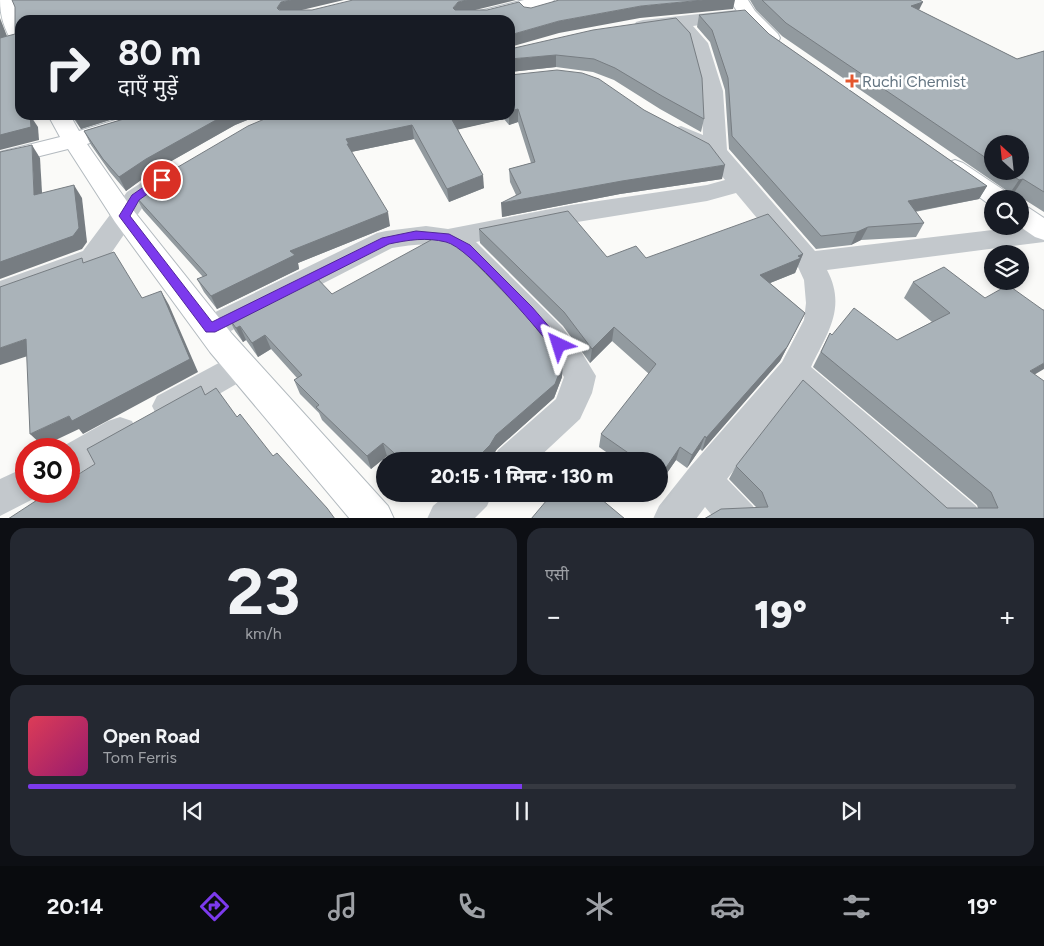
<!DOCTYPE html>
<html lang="hi">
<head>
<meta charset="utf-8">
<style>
	body { margin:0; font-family:Figtree,"Noto Sans Devanagari",sans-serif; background:#242831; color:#f1f3f6; height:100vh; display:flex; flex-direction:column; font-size:19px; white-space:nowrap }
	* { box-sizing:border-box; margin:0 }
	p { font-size:16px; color:#9ea1a6 }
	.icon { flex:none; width:28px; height:28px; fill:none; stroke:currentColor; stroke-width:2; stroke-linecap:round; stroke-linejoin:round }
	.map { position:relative; height:518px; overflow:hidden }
	.panel { display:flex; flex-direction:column; gap:10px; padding:10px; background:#0d0f14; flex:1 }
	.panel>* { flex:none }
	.hud { position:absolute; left:15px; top:15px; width:500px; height:105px; border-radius:15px; box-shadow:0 2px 8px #0003; background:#171b24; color:#f1f3f6; overflow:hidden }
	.needle { width:32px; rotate:333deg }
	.fabs { position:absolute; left:984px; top:135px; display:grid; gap:10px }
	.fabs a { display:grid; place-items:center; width:45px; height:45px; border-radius:50%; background:#171b24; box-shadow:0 2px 8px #0003; font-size:25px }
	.speed { position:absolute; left:15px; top:438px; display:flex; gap:10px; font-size:25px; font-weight:700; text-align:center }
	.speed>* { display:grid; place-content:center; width:65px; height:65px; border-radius:50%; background:#171b24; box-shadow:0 2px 8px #0003; line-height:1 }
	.speed .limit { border:8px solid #d22; background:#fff; color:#111 }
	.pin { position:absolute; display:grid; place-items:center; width:42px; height:42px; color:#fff; margin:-21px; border:2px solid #fff; border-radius:50%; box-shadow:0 1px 5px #0007 }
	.me { position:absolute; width:55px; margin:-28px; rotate:319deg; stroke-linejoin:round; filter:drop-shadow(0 0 4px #0008) }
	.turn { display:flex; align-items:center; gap:18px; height:105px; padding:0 20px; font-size:22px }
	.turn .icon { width:65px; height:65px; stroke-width:2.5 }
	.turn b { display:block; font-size:35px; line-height:42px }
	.big { font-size:38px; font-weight:800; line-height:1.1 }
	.panel .card { flex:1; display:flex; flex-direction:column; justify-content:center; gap:8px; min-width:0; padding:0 18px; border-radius:15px; background:#242831 }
	.panel .dial { align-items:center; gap:0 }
	.dial b { font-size:65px; line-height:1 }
	.song { display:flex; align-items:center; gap:15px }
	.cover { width:60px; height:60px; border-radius:8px; background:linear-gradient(135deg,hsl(350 70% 55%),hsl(320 70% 35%)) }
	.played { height:5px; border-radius:2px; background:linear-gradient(90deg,#7c3aed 50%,#363941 50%) }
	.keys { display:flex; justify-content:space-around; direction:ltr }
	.heat { display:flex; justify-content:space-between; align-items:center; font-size:28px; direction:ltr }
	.panel .tiles { flex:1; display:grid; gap:10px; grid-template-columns:1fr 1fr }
	.card:last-child { grid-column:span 2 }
	.trip { position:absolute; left:376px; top:452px; width:292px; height:50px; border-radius:25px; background:#171b24; box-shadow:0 2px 8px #0003; font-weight:800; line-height:50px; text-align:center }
	.tab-bar { display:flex; height:80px; justify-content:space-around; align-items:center; background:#090b0e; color:#9ea1a6 }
	.tab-bar .icon { width:35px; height:35px }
	.tab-bar .current { color:#7c3aed }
	.tab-bar b { font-size:22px; color:#f1f3f6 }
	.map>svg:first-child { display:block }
</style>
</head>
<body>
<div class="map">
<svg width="1044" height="519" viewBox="0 0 1044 519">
	<rect width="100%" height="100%" fill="#fafaf8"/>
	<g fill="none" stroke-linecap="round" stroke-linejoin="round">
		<defs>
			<g id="secondary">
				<path d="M0,0h14l6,20v25l-7,-2c-9,-14 -13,-27 -13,-43z"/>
				<path d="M524,0h30l-3,4 -64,16h-31l3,-4z"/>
				<path d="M730,0h18l7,11 23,23 2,4 -2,4c-4,1 -8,2 -12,0 -12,-5 -29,-30 -36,-42z"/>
				<path d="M48,115h22l9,16 53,-16h34l-3,5 -76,24 46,66 99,124 156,172 6,13h-44l-140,-167 -95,-130 -47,-73 -68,17v-14l60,-15z"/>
				<path d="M955,160l8,3 45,30 3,6h-19v7l-2,-1 -43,-32 -4,-5 4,-5z"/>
				<path d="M1020,205l9,3 15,10v22l-9,-3 -16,-11z"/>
			</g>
		</defs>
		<use href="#secondary" stroke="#b3babf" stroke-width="2"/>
		<g fill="#c3c8cc" fill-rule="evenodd">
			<path d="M735,10l6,1 3,4 -3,4 -48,7 15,17 15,48 4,59 88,101 229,-27v18l-217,28c20,38 0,63 -16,97l165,139 6,13h-47l-140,-127 -68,87 26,27 6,13h-44l-10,-12 -9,12h-43l6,-13 31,-39 92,-105 22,-42 2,-17 -2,-23 -6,-13 -62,-74 -29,8 -136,22 -95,19 86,85 20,26 14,23 -4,17 -12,26 -45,42h-43l6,-11 58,-51 8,-22c-21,-35 -51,-64 -80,-93 -12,-13 -24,-33 -42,-38 -16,-4 -35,0 -50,2l-171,88 -11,4 -11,-4 -4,-8 4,-8 178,-87 9,-2 40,-5 22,3 123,-24 136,-20 18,-5 -18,-24 -34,-18 -3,-5 3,-5 8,-2 22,9 -2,-44 -12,-47 -14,-16 -32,4 -7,-2 -2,-4 2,-4 7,-2z"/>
			<path d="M167,169l9,3 3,5 -3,5 -31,22 -42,61 -103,38v-22l83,-30 44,-59 31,-20z"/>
			<path d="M241,353l11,4 5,9 -5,9 -71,41 -12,4 -12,-4 -5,-10 5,-10 73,-39z"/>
			<path d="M120,417l12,4 5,11 -5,11 -51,29 -12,5v-28h-11l50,-28z"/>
			<path d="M26,467v24h15l-2,5 -39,20v-37z"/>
			<path d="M447,494h45l-5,12 -13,13h-47l6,-13z"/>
		</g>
		<use href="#secondary" fill="#fff" fill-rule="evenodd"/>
	</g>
	<g fill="#929a9f" fill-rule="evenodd">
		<path d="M750,0h170l-1,10 98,49 27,-8v161l-30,-19h-4l-228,-157 -26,-26zM992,144l28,27h-28z"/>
		<path d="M699,15l70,19 218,152 -8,13 -64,13 9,11 -8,14 -55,3 -10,5 -35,4 -87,-100 -4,-59 -15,-48 -13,-15z"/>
		<path d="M593,30l111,89 -3,13 -41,-23 -46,-29 -21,-8 -37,-5 -46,5z"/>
		<path d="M510,75l212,104 -102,15 -118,23 14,-22 -6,-13 -1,-13 22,-6 -13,-41 -9,3 -5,-6 -46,10 26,59 -35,14 -35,-63 -63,13 39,74 -92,37 1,6 -82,40 -13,-17 -7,-13 6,-2 -60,-67 -7,-13 138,-82h236z"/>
		<path d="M71,115h55l-45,14z"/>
		<path d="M137,115h123l-25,10 -83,47 -26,19 -16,-19 -19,-27 -7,-14z"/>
		<path d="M479,229l128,28 39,1 157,-4 -8,19 -25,10 35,30 -25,48 -78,90 -2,-2 -13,19 -11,-8 -16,23v-22h-41l-20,-14 2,-13 48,-60 -37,-33 -22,22 -27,-37 -83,-83z"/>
		<path d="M913,282l122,92 9,145 -288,-12 -2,-2 -25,-26 7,-13 211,42h31l-1,-3 -164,-138 17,-34 2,2 65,5 35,-18 -28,-24z"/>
		<path d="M332,294l230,83 -8,21 -57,51 -6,9 -3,3h-96l-5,-5 -16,13 -49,-49 -3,-7 -19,-19 -6,-14 3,-2 -26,-29 -13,8 -12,-17 -3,2 -8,-11 -7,-14z"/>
		<path d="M428,494h16l-8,7z"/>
	</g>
	<g fill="#777d82">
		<path d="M291,0h53l-59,14 -8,-6 4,-6z"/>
		<path d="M467,0h49l-57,14 -6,-6 5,-6z"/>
		<path d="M703,0h32l-2,9 -93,9 -81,15 -49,14v-12l49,-14 82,-15z"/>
		<path d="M923,2l-6,12 -6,-8z"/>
		<path d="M0,18l7,18 -7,3z"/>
		<path d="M556,55v12l-46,5v-13z"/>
		<path d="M518,109v13l-9,3v-10h1v-4z"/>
		<path d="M30,115l8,12 1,13 -39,10v-15z"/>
		<path d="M73,115h53l-45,14z"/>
		<path d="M225,115h35l-25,10 -83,47 -26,19 -7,-14 27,-18z"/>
		<path d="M462,115h42v4l-52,12 -1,-13z"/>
		<path d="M412,125l2,14 -63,13 -4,-8 -1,-5z"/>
		<path d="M32,145l8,13 3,51 -9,-14z"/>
		<path d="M725,165l-3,14 -102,15 -118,23 -1,-14 121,-22z"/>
		<path d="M483,175l1,13 -35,14 -2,-13z"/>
		<path d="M1023,179l-9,14h-4l9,-13z"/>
		<path d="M74,185l8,13 5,44 -5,7 -82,30v-17z"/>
		<path d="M987,186l-8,13 -78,15 7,-13z"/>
		<path d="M388,212l2,14 -92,37 1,6 -82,40 -6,-13 79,-45z"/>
		<path d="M868,227l-7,13 -10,5 6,-13z"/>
		<path d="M803,254l-8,19 -40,16 5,-14z"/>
		<path d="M161,291l8,14 29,67 -115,62 -4,-5 -36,17 -13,-12 39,-18z"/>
		<path d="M805,313l-25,48 -78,90 4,-13z"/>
		<path d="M240,326l6,14 -3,2 -7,-14z"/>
		<path d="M614,327l-2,14 -22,22 2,-14z"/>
		<path d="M265,335l6,14 -13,8 -6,-14z"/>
		<path d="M26,339l11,14 -37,12v-17z"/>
		<path d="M563,363l-1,14 -8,21 -57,51 -6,9 -3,3h-14l22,-26z"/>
		<path d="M1044,363v6l-27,16 13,-14z"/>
		<path d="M705,436l-5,13 -13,19 5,-13z"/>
		<path d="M383,443l4,13 -16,13 -4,-13z"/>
		<path d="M680,447l-4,13 -16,23 1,-8z"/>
		<path d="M434,494h10l-8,7z"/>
	</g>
	<g fill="#aab3b9" stroke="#777d82">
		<path d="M12,0h279l-10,2 -4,6 2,2h33l41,-10h114l-9,2 -5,6 2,2h32l32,-8 5,5 7,1 28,-8h144l-62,6 -82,15 -49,14v-15h-490v95h10l1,12 -31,8v-97l15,-4v-27z"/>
		<path d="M762,0h158l3,2 -12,4 106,53 27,-8v141l-21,-13 -4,1 -13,-9h14v-27h-28v18l-206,-139z"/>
		<path d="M745,10l24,24 218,152 -79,15 16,22 -56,4 -11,5 -36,4 -89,-100 -4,-58 -16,-48 -13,-15z"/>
		<path d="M676,18l14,15 12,45 2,41 -42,-23 -47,-28 -21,-9 -38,-4 -46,4v-10l83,-19z"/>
		<path d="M557,70l25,3 17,6 45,31 65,34 16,21 -103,16 -121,22 20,-10 -12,-24 26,-7 -17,-53 -8,2v-36z"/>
		<path d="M137,115h88l-79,44 -27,18 -16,-18 -19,-28z"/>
		<path d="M274,115h188l-11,3 32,57 -36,14 -35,-64 -66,14 3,5h-2l41,68 -98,39 5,4 -84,41 -14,-17 10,-4 -71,-78 3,-5 27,-18 82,-48z"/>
		<path d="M32,145l2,50 40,-10 5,43 -6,8 -73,26v-110z"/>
		<path d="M568,211l39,46 29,-11 10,12 122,-44 35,40 -5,2 3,2 -41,17 45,38 -18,34 -81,91 -1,-2 -13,19 -12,-8 -19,28h-1v-14h-20l-39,-27 55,-70 -42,-37 -22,22 -28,-37 -85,-83z"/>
		<path d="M442,234l15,10 69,71 37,48 -8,21 -59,51 -6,10 -16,16h-71l-20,-18 -16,13 -51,-49 3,-2 -25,-25 8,-5 -37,-40 -13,8 -12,-17 -4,2 -8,-11 85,-43 19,20z"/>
		<path d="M114,252l28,46 19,-7 29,68 -118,62 -3,-5 -39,18 -4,-95 -26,9v-61l82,-29 1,5z"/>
		<path d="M944,267l41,31 23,-13 35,25h1v53l-14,8 14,10v138h-340l17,-10 47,-2 -6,-15 -26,-26 67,-86 144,128h51l-7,-16 -170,-140 9,-19 2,2 22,-27 43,32 53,-27 -37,-31z"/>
		<path d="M201,386l4,9 11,-7 21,29 3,-3 33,42 4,-3 50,55 8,11h-327l43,-28h18v-11l26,-16 -8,-15z"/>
		<path d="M552,494h43l30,25h-94z"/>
	</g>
	<path fill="#7c3aed" stroke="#51269a" d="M158,177h7l2,3 -28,20 -9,16 82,106 170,-84 34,-7 33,3 21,11 62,62 33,38 -1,4 -5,1 -5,-1c-18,-21 -85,-102 -108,-107 -20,-5 -38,-2 -57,2l-174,88h-9l-87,-116 13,-21z"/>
	<path fill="#e4572e" stroke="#fff" stroke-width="2" d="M849.5 73.5h5v5h5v5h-5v5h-5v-5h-5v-5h5z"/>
	<g text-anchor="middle" stroke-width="5" stroke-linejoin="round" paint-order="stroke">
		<g font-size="16" fill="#657683" stroke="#fff" text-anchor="start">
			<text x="862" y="87">Ruchi Chemist</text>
		</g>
	</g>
</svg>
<div class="fabs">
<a><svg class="needle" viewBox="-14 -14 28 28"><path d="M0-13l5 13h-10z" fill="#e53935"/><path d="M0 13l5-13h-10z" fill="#9ea1a6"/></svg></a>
<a><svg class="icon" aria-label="search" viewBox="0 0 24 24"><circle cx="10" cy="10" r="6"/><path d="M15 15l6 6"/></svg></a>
<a><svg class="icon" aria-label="layers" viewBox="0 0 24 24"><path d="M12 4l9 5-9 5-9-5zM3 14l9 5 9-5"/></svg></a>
</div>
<div class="speed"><div class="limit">30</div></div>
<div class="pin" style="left:162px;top:180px;background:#d93025"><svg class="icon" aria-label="arrive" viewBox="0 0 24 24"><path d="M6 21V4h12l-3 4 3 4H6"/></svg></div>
<svg class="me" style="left:559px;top:345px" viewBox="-20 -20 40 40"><path d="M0-17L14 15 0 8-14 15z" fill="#7c3aed" stroke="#fff" stroke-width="4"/></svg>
<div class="trip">20:15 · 1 मिनट · 130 m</div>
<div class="hud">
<div class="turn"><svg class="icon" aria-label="right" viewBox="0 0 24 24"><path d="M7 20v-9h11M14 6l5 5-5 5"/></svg><div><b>80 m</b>दाएँ मुड़ें</div></div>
</div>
</div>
<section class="panel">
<div class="tiles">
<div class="card dial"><b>23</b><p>km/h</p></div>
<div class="card"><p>एसी</p>
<div class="heat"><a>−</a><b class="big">19°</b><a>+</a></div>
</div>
<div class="card">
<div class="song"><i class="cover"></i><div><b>Open Road</b><p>Tom Ferris</p></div></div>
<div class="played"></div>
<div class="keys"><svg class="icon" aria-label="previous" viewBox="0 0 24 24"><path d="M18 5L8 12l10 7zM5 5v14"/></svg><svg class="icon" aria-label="pause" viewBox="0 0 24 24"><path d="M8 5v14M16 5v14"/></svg><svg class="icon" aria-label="next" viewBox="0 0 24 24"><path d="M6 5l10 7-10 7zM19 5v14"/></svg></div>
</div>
</div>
</section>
<nav class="tab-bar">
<b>20:14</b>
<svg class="icon current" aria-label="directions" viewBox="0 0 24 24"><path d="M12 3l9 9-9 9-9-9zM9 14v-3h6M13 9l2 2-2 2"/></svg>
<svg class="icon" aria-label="music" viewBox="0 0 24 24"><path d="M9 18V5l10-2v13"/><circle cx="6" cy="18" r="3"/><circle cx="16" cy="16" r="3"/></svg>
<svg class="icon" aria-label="phone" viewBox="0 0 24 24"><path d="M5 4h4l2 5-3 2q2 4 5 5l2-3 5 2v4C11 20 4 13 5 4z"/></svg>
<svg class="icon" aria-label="climate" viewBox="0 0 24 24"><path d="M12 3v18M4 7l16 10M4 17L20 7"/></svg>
<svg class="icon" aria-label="car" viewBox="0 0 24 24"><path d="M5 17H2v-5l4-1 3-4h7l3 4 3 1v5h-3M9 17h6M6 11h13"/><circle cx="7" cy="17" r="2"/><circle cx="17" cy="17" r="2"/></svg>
<svg class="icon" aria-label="filters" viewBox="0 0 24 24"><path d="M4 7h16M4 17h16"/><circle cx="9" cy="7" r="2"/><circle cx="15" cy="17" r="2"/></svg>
<b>19°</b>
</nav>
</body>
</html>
